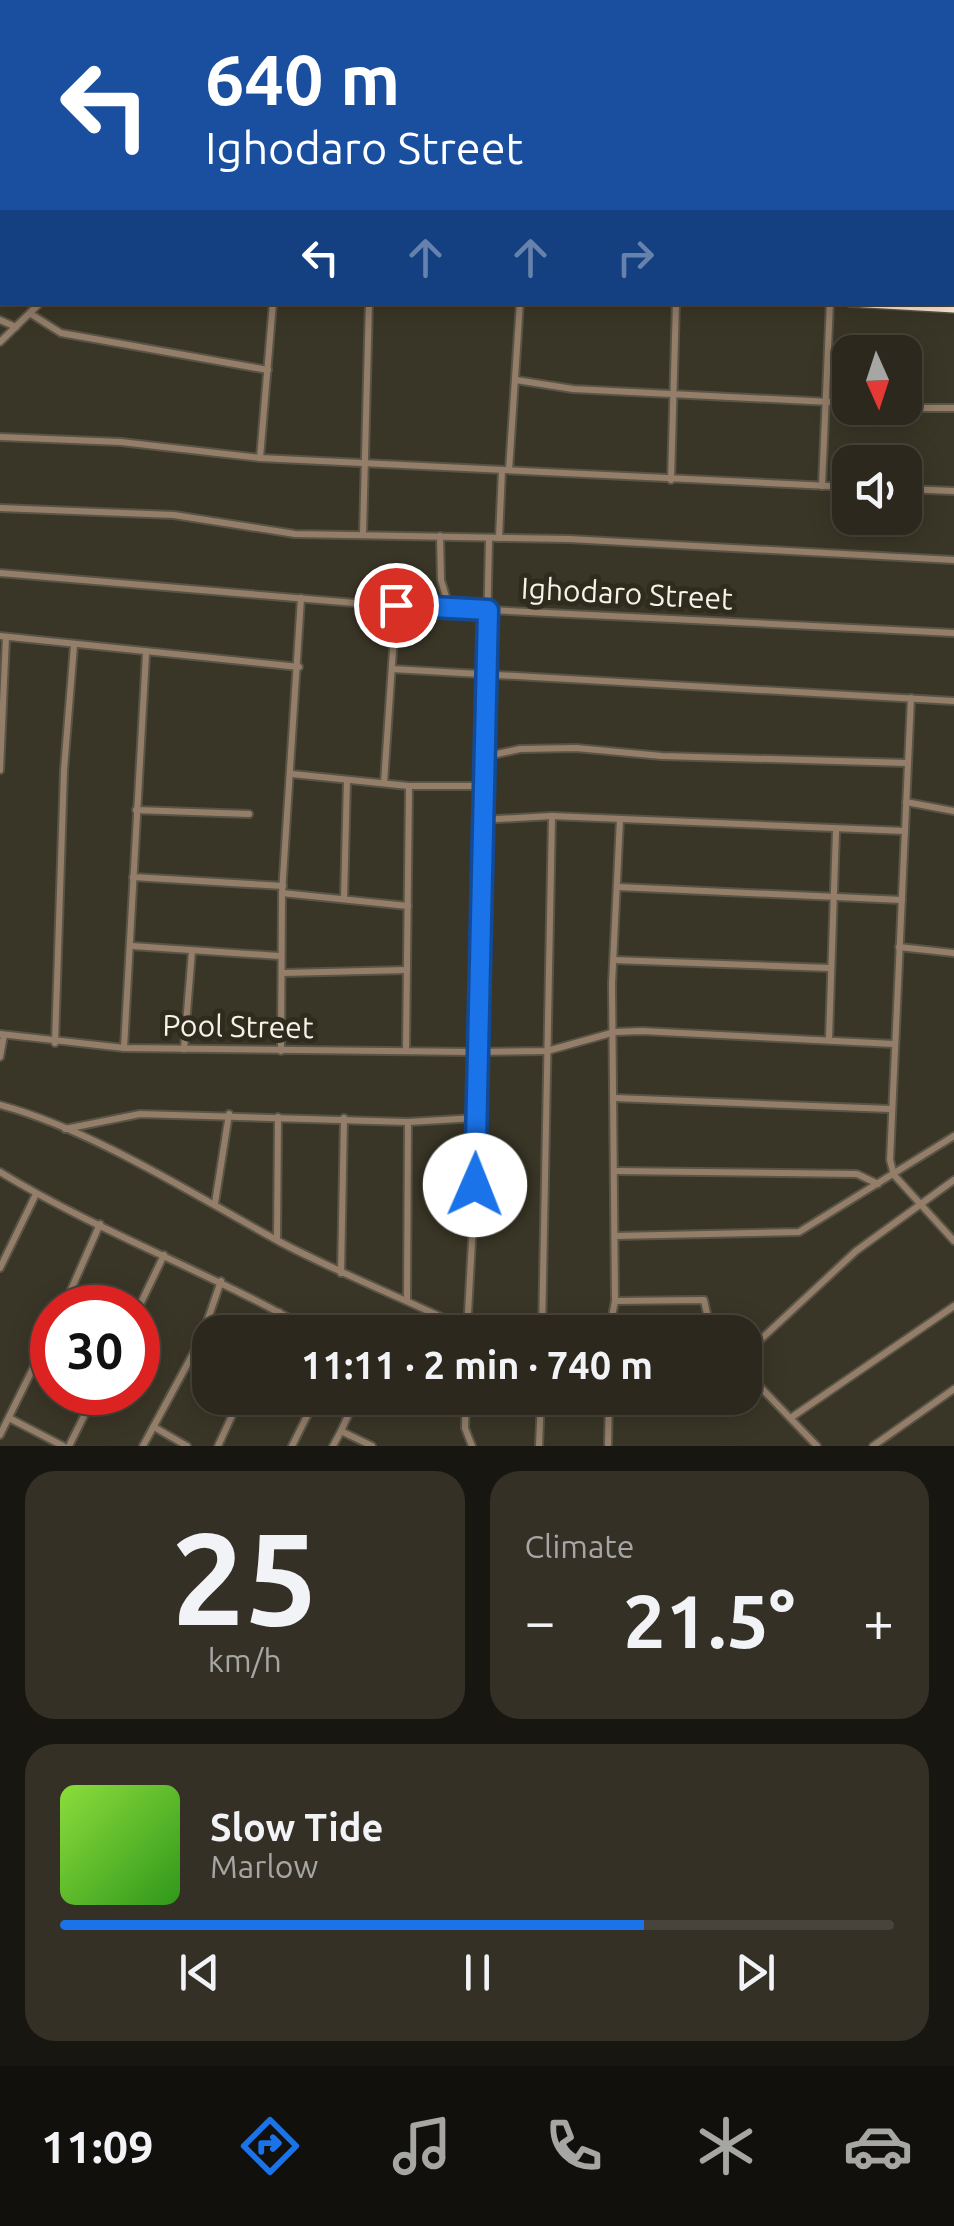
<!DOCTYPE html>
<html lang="en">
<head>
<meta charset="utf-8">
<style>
	body { margin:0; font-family:Ubuntu,sans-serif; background:#343026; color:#f1f3f6; height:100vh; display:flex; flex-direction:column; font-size:38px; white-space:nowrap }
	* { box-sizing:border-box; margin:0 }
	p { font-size:32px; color:#a6a6a4 }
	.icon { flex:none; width:55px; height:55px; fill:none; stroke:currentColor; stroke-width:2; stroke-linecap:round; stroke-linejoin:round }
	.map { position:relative; height:1446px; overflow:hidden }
	.panel { display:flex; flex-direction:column; gap:25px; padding:25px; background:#181610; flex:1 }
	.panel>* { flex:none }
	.banner { position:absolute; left:0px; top:0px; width:955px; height:305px; box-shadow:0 5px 25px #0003,0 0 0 2px #48443b; background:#1a4fa0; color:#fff; overflow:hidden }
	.needle { width:65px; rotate:177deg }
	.tools { position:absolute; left:832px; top:335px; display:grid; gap:20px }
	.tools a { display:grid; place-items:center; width:90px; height:90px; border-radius:20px; background:#2c281d; box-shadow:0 5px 25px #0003,0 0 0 2px #48443b; font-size:50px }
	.speed { position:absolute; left:30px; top:1285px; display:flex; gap:20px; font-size:50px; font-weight:700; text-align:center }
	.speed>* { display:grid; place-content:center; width:130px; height:130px; border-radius:50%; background:#2c281d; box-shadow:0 5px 25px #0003,0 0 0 2px #48443b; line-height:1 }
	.speed .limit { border:15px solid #d22; background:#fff; color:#111 }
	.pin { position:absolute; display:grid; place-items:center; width:85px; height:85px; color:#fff; margin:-42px; border:5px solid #fff; border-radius:50%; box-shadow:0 2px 10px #0007 }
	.me { position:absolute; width:110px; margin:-55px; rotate:1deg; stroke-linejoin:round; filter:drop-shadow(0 0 8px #0008) }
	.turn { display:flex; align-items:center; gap:35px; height:210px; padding:0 40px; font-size:45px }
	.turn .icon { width:130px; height:130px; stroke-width:2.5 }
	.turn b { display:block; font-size:70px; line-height:85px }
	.lanes { display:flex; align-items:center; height:95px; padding:0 40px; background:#0003; justify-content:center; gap:50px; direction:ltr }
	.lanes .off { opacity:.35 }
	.big { font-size:75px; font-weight:600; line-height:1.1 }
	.panel .card { flex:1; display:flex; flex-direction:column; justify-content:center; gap:15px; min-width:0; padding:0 35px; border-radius:30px; background:#343026 }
	.panel .dial { align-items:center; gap:0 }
	.dial b { font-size:130px; line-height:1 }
	.song { display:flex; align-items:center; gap:30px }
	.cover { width:120px; height:120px; border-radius:15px; background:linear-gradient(135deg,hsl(90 70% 55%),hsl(110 70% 35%)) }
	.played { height:10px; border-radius:5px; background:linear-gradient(90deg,#1a73e8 70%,#48443b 70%) }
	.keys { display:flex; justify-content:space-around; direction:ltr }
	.heat { display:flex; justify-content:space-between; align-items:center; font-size:55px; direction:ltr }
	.panel .tiles { flex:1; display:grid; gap:25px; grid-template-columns:1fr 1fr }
	.card:last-child { grid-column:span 2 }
	.trip { position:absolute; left:192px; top:1315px; width:570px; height:100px; border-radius:30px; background:#2c281d; box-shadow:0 5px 25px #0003,0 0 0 2px #48443b; font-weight:600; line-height:100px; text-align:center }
	.tab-bar { display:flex; height:160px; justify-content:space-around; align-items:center; background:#12100c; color:#a6a6a4 }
	.tab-bar .icon { width:70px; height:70px }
	.tab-bar .current { color:#1a73e8 }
	.tab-bar b { font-size:45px; color:#f1f3f6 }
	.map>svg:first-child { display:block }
</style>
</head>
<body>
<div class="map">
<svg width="954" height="1446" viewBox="0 0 954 1446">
	<rect width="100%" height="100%" fill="#3a3627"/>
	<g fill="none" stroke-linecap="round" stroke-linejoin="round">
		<defs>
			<g id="minor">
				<path d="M177,0l7,2"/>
				<path d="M629,0l12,2"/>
				<path d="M76,2v-2"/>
				<path d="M130,2v-2"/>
				<path d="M210,2l2,-2"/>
				<path d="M289,2l1,-2"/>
				<path d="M363,2l1,-2"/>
				<path d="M501,2v-2"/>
				<path d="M575,2v-2"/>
				<path d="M719,2v-2"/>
				<path d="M792,2v-2"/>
				<path d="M0,25l2,1"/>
				<path d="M0,94l2,-1"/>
				<path d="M952,190h2"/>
				<path d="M31,314l30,19 207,37"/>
				<path d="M0,320l16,7"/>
				<path d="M0,342l41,-40"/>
				<path d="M516,380l57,9 277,14"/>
				<path d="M890,408h64"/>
				<path d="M0,437l121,5 139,16 590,29"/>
				<path d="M260,458l13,-156"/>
				<path d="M509,470l11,-168"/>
				<path d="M671,480l5,-178"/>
				<path d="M822,486l8,-184"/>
				<path d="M905,489l49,2"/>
				<path d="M0,508l174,7 121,19 274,5 385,21"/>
				<path d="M363,534l6,-232"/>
				<path d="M440,536l1,44 8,27"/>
				<path d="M499,538l3,-68"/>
				<path d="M0,573l367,31 587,29"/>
				<path d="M0,636l299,31"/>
				<path d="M392,669l562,32"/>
				<path d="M911,698l-21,462 4,15 60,66"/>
				<path d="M483,757l37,-8 56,-1 86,8 245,7"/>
				<path d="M0,770l6,-133"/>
				<path d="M292,774l117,12h72"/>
				<path d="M384,783l12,-178"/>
				<path d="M906,802l48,9"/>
				<path d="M136,810l113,4"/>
				<path d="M480,820l72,-4 353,15"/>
				<path d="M133,877l150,9"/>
				<path d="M618,887l284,13"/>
				<path d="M282,893l126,13"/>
				<path d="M344,899l3,-119"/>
				<path d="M132,946l147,10"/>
				<path d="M899,947l55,6"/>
				<path d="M614,960l216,8"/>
				<path d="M282,973l125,-3"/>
				<path d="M0,1034l124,14 351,4 72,-1 68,-19 27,-1 252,13"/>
				<path d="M829,1038l7,-207"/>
				<path d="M55,1043l9,-273 10,-125"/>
				<path d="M124,1048l22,-394"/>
				<path d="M184,1049l8,-98"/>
				<path d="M281,1051l1,-158 19,-295"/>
				<path d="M406,1051l3,-265"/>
				<path d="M0,1057l4,-22"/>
				<path d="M615,1098l275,11"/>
				<path d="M0,1105c93,25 194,90 280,137 61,32 125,57 187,87"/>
				<path d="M65,1129l75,-15 268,8 68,-4"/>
				<path d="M615,1171l242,3 21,10"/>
				<path d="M0,1172c100,61 212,101 314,160"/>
				<path d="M215,1203l14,-89"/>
				<path d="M615,1236l184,-4 155,-96"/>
				<path d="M277,1240l1,-123"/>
				<path d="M0,1268l36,-74"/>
				<path d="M341,1273l3,-155"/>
				<path d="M407,1300l1,-178"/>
				<path d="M615,1301l89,-1 7,32"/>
				<path d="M63,1308l37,-84"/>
				<path d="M138,1309l26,-54"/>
				<path d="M270,1332l9,-20"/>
				<path d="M467,1332l8,-147 14,-646"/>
				<path d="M542,1332l10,-516"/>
				<path d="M609,1332l6,-31 -3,-317 8,-165"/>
				<path d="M745,1354l111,-103 98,-71"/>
				<path d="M745,1371l72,75"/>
				<path d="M356,1398l-15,33 31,15"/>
				<path d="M445,1398l21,6"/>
				<path d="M466,1398l-1,30 7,18"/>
				<path d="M792,1417l162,-111"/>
				<path d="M9,1418l54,28"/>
				<path d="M154,1427l33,19"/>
				<path d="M0,1435l52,-105"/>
				<path d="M608,1444l1,-46"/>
				<path d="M69,1446l27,-54"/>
				<path d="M143,1446l58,-107 20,-58"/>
				<path d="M218,1446l22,-48"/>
				<path d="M292,1446l24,-48"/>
				<path d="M333,1446l8,-15"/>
				<path d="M539,1446l2,-48"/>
				<path d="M873,1446l81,-57"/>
			</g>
			<g id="highway">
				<path d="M0,199l2,1"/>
				<path d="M0,210l2,1"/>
				<path d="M952,300h2"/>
				<path d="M850,302l104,6"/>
			</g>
		</defs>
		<use href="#minor" stroke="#585446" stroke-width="10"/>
		<use href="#highway" stroke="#585446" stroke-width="12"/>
		<use href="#minor" stroke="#947e69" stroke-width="6"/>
		<use href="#highway" stroke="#ffe9d4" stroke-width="9"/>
	</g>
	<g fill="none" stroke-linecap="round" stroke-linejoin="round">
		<defs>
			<path id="route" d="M396,605l92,5 -13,575"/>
		</defs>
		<use href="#route" stroke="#114b97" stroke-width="25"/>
		<use href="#route" stroke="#1a73e8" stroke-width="18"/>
	</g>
	<g text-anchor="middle" stroke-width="10" stroke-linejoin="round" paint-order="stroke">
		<g font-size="30" fill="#f6f3ea" stroke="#302c1d">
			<text transform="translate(627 594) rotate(3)" y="10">Ighodaro Street</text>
			<text transform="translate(238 1027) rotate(1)" y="10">Pool Street</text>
		</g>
	</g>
</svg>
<div class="tools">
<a><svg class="needle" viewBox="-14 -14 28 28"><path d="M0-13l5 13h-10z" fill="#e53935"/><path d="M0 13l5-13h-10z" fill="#a6a6a4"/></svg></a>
<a><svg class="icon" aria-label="sound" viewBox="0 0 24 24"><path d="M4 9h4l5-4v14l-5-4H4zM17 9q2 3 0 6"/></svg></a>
</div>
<div class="speed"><div class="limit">30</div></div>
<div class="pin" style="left:396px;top:605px;background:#d93025"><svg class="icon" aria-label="arrive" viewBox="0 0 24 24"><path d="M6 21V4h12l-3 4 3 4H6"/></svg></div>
<svg class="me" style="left:475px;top:1185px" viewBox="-20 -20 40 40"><circle r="19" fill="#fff"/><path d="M0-13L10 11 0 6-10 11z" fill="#1a73e8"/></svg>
<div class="trip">11:11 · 2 min · 740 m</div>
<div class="banner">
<div class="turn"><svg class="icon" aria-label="left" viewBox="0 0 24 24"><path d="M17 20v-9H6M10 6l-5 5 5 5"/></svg><div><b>640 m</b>Ighodaro Street</div></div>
<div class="lanes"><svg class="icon" aria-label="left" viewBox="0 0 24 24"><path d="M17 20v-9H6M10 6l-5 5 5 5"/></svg><svg class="icon off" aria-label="ahead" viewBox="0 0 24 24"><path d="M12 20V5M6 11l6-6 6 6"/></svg><svg class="icon off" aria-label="ahead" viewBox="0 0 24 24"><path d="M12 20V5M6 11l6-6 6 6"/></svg><svg class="icon off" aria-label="right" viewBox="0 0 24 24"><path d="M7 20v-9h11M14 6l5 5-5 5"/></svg></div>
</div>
</div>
<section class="panel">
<div class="tiles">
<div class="card dial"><b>25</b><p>km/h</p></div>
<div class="card"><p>Climate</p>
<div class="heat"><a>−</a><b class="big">21.5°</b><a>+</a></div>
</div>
<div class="card">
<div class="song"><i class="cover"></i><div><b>Slow Tide</b><p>Marlow</p></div></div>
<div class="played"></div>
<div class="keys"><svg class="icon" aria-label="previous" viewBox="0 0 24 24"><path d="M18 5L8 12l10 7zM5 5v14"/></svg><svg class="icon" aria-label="pause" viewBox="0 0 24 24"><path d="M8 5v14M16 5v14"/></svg><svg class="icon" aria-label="next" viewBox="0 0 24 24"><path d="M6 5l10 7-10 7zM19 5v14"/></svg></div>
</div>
</div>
</section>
<nav class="tab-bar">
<b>11:09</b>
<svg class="icon current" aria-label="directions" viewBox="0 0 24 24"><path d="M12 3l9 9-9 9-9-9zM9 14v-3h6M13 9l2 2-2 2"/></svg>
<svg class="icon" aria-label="music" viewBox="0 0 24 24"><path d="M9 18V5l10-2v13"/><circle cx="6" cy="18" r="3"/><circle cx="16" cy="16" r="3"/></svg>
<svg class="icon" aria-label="phone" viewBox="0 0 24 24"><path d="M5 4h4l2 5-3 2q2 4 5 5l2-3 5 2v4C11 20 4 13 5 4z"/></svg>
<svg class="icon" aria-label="climate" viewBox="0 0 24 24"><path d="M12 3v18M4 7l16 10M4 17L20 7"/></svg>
<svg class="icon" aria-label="car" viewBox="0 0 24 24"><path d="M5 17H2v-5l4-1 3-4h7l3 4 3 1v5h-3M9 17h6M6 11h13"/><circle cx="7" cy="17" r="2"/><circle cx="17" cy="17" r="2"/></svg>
</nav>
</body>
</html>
